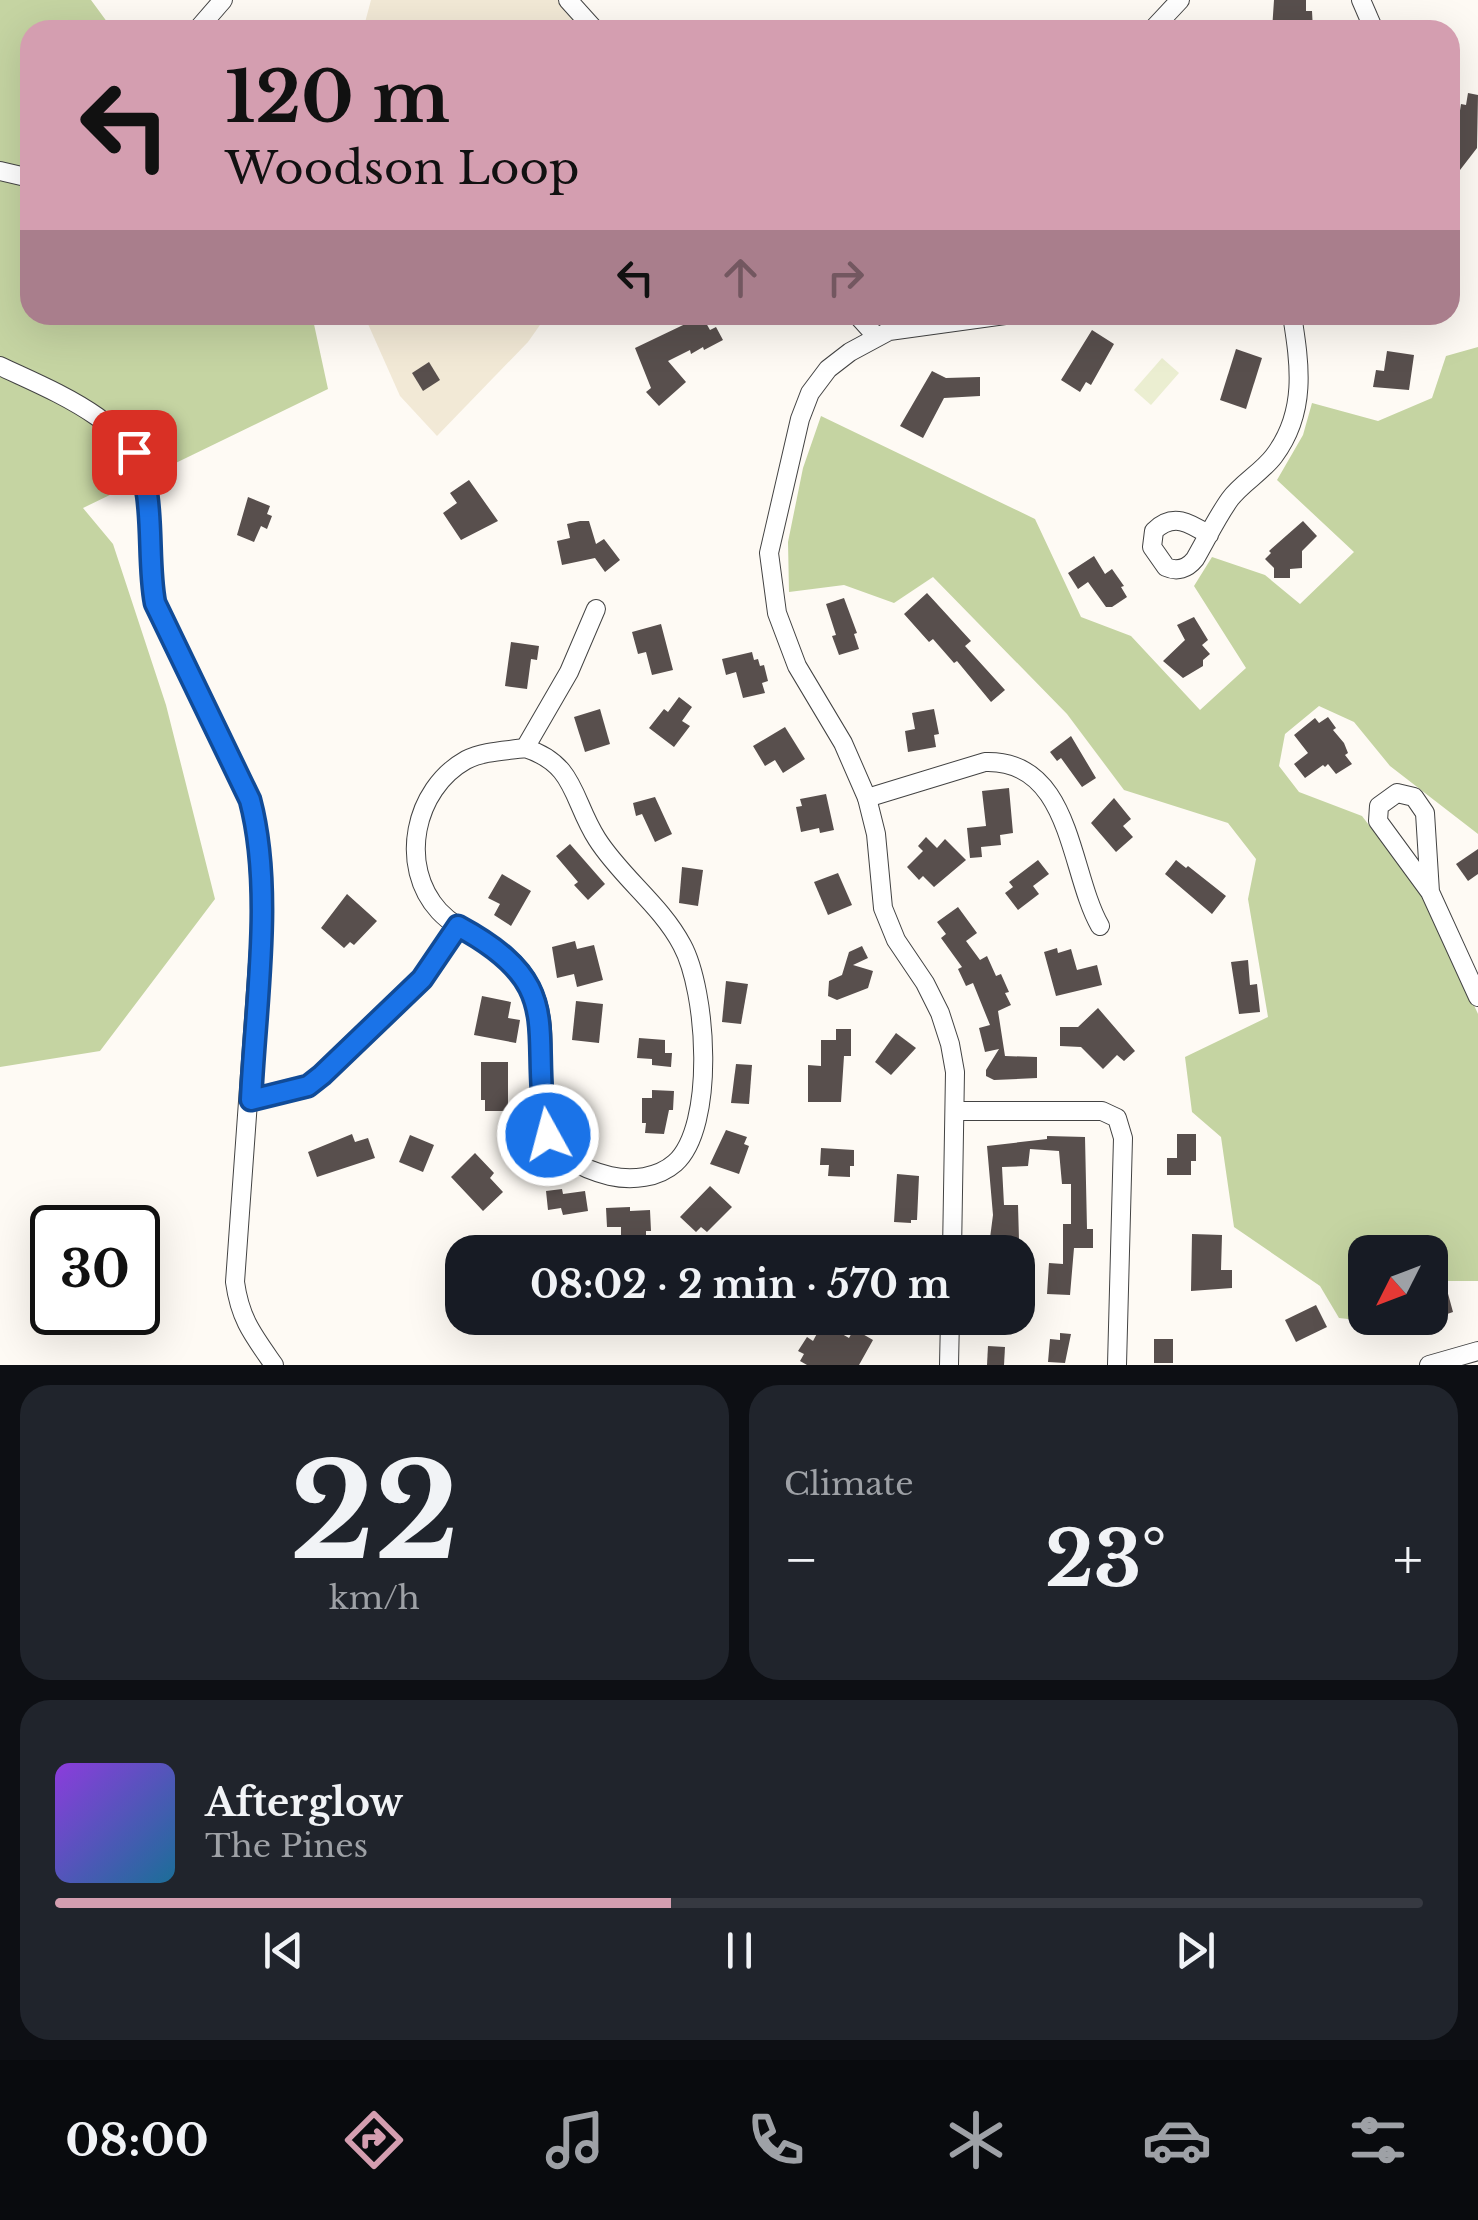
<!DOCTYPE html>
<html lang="en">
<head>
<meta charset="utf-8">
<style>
	body { margin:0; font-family:"Libre Baskerville",serif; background:#20242c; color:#f1f3f6; height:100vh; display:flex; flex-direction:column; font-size:38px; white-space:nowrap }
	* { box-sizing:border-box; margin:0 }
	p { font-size:32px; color:#9ea1a6 }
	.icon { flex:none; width:55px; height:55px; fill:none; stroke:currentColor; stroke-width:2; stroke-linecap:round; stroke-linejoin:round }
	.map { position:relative; height:1365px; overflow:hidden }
	.details { display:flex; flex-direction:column; gap:20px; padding:20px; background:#0d0f14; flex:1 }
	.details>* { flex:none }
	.top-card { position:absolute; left:20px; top:20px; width:1440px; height:305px; border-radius:30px; box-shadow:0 10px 40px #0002; background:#d49eb0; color:#111; overflow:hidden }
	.needle { width:65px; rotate:228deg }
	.tools { position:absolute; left:1348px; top:1235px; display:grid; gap:20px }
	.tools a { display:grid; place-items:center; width:100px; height:100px; border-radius:20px; background:#171b24; box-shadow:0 10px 40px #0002; font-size:50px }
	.speed { position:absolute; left:30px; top:1205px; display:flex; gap:20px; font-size:50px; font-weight:700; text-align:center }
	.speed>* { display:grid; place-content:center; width:130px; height:130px; border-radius:50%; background:#171b24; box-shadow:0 10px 40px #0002; line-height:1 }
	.speed .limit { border:5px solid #111; border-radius:15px; background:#fff; color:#111 }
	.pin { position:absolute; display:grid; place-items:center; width:85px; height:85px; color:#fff; margin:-42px; border-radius:20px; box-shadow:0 5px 15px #0006 }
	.me { position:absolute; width:110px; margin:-55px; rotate:353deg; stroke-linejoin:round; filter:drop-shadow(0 0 8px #0008) }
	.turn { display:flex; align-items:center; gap:35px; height:210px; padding:0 40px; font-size:45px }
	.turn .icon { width:130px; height:130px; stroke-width:2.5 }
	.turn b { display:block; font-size:70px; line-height:85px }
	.lanes { display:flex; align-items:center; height:95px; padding:0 40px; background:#0003; justify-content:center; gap:50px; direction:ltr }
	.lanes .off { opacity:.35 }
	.big { font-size:75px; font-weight:700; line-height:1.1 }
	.details .card { flex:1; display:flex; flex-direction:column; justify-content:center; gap:15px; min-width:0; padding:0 35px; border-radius:30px; background:#20242c }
	.details .dial { align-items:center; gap:0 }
	.dial b { font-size:130px; line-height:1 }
	.song { display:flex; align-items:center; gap:30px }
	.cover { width:120px; height:120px; border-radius:15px; background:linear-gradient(135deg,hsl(270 70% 55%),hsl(200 70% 35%)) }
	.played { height:10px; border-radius:5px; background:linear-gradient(90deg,#d49eb0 45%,#363941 45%) }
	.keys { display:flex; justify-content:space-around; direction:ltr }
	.heat { display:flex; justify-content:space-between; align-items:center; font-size:55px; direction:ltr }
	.details .tiles { flex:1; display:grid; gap:20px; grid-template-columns:1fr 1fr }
	.card:last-child { grid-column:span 2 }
	.trip { position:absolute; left:445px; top:1235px; width:590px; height:100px; border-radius:30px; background:#171b24; box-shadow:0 10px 40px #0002; font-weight:700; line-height:100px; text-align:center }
	.tabs { display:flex; height:160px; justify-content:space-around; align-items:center; background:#090b0e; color:#9ea1a6 }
	.tabs .icon { width:70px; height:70px }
	.tabs .active { color:#d49eb0 }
	.tabs b { font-size:45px; color:#f1f3f6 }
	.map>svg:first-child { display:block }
</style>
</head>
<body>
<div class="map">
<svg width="1478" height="1365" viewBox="0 0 1478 1365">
	<rect width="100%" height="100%" fill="#fefaf4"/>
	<g fill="#f2e9d6">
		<path d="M371,0h197l28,30h-233z"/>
		<path d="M364,315h183l-19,27 -91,94 -37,-40z"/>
	</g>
	<g fill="#c5d4a2">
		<path d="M0,0h91l22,30h-83v285h282l16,74 -245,119 30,36 53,161 49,194 -115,152 -100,16z"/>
		<path d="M1478,347v487l-88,-68 -36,-44 -35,-16 -34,28 -6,32 20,26 63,24 62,81 54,117v267h-48v-29h-65v66h3l-2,3 -27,-3 -19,-32 -86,-59 -13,-90 -29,-25 -7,-55 83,-40 -20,-118 8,-40 -28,-36 -104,-33 -57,-76 -134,-137 -39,26 -50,-18 -55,7 -1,-50 15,-74 18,-52 214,103 46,98 50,19 69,74 46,-42 -52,-82 18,-29 53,18 35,29 54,-52 -77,-72 26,-45 9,-32 66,18 54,-23 14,-42z"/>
	</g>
	<path fill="#ebeed1" d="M1162,358l17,15 -28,32 -17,-15z"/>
	<g fill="#584f4d">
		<path d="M1274,0h32v11h6l1,19h-41z"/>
		<path d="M1468,93l10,2 -1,53 -27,35v-32l7,-20 -7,-1v-15l9,2 2,-13 5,1z"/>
		<path d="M702,316l8,14 6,-3 7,13 -19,10 -1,-3 -12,7 -1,-4 -22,11 18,21 -27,24 -13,-14 5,-4 -16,-40z"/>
		<path d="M1092,330l22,14 -23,41 -5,-3 -6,10 -19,-12z"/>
		<path d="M1236,349l26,9 -16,51 -26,-9z"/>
		<path d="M1387,351l27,4 -5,35 -36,-3 3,-17 8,1z"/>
		<path d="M429,362l11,18 -17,11 -11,-18z"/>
		<path d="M932,371l14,7 34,-1v19l-36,2 -21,40 -23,-12z"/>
		<path d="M469,480l29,41 -37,19 -18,-27 14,-10 -7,-10z"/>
		<path d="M248,497l22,9 -3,8 5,2 -5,13 -6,-3 -7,16 -17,-7z"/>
		<path d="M580,521h9l7,23 8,-5 16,21 -15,12 -10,-14 -33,7 -5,-24 13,-3 -3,-14z"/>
		<path d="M1303,521l14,15 -15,15v17l-12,1v9h-16v-10l-9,-9 6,-6 -2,-2z"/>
		<path d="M1094,556l11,18 7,-5 12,17 -3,1 6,10 -15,10h-6l-18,-25 -10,7 -10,-16z"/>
		<path d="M927,593l44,48 -6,5 40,44 -14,12 -34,-41 -3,2 -21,-24 -4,3 -25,-28z"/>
		<path d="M844,598l13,35 -3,1 5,15 -20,6 -7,-19 4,-1 -10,-31z"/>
		<path d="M1194,617l14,23 -6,5 8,9 -7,6v6l-20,12 -20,-17 22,-21 -8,-15z"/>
		<path d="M661,624l12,46 -21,5 -6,-23 -8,2 -6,-22z"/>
		<path d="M511,642l28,4 -2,14 -6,-1 -4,30 -22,-3z"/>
		<path d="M752,652l2,8 4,-1 2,7 4,-1 4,16 -6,2 3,10 -22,5 -7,-26 -10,3 -4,-16z"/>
		<path d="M679,697l13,10 -10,14 8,5 -16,21 -25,-19 15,-19 4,3z"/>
		<path d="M600,709l10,35 -25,8 -11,-35z"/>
		<path d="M934,709l5,25 -5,1 2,12 -28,5 -3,-21 10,-2 -3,-16z"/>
		<path d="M1328,717l8,11 -3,2 11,13 4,10 -3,2 7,9 -16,10 -8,-10 -3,3 -2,-2 -18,13 -11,-14 14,-11 -14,-18 21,-17 4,5z"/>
		<path d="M785,727l20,32 -22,14 -8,-13 -10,6 -12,-20z"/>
		<path d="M1071,736l25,42 -14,9 -21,-29 -4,3 -7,-9z"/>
		<path d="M1009,788l4,45 -13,2 1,10 -20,2 1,10 -12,1 -3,-30 19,-2 -4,-35z"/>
		<path d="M826,794l8,36 -14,3 -1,-5 -18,4 -5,-25 6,-1 -2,-7z"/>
		<path d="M655,797l17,37 -17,8 -13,-28 -6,2 -3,-13z"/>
		<path d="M1114,798l17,21 -8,7 10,11 -17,15 -25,-29z"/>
		<path d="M926,837l11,11 8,-9 21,21 -32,27 -11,-11 -4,4 -12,-13 16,-16 -5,-5z"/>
		<path d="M570,844l35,40 -17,16 -14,-15 4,-3 -22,-26z"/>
		<path d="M1478,849v25l-10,7 -12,-17z"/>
		<path d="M1038,860l11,14 -16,12 6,8 -21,16 -13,-17 8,-6 -4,-5z"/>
		<path d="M1176,860l10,8 2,-2 38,30 -14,18 -47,-40z"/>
		<path d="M682,867l21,3 -5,36 -19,-3z"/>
		<path d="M838,873l14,32 -24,10 -14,-33z"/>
		<path d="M502,874l29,17 -20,35 -17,-11 6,-11 -12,-6z"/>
		<path d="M347,894l30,27 -23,24 -4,-3 -6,6 -23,-20z"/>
		<path d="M958,907l19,26 -11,8 14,19 7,-4 9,20 5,-2 8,18 -4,1 6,12 -13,6 7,45 32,1v21l-43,2 -8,-4v-6l13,-21 -14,3 -6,-24 11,-3 -17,-42 -7,3 -8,-17 4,-2 -21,-29 5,-4 -9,-12z"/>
		<path d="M575,941l2,8 17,-4 9,35 -26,7 -3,-13 -17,4 -5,-31z"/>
		<path d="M862,946l6,12 -15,7 20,6 -5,17 -31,12 -9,-4 1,-15 13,-6 7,-23z"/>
		<path d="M1057,948l1,5 13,-4 6,21 20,-5 5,20 -46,11 -12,-44z"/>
		<path d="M1248,960l2,25 7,-1 3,28 -21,2 -8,-52z"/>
		<path d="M726,981l22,3 -7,40 -19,-2z"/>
		<path d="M482,996l29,6 -3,16 12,2 -4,23 -42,-8z"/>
		<path d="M576,1001l27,3 -4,39 -27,-3z"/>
		<path d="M1098,1008l37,43 -11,10 -7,-6 -14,14 -22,-22 -21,-1v-19h18z"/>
		<path d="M836,1029h15v27h-7l-3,46h-33v-37l13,1v-26h15z"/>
		<path d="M896,1033l20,15 -25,27 -16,-13z"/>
		<path d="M639,1038l26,2v13h7l-1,14 -19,-2v-6l-15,-1z"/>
		<path d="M481,1062h27v49h-23v-11h-4z"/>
		<path d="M736,1064l16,1 -3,39 -18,-1z"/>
		<path d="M652,1090l22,1 -1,19h-4l-5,24 -19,-1 1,-10h-4v-25h10z"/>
		<path d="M726,1130l21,7 -3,7 5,2 -10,28 -29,-10z"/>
		<path d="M352,1134l3,8 13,-4 7,20 -58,19 -9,-25z"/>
		<path d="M1177,1134h19v27h-5v14h-24v-17h10z"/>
		<path d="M410,1135l24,10 -11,27 -24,-10z"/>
		<path d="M1047,1136l38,1 2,92h6v19h-19l-4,47 -23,-1 2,-31 14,1v-40h8v-40h-9l-3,-33 -29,-2 -2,17 -26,1 2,38h14l1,35 -29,-2 3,-23 -6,-69 60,-7z"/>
		<path d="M821,1148l33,2v16h-4v11l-22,-1 1,-11h-9z"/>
		<path d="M475,1153l19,20 -4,5 13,14 -20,19 -32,-34z"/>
		<path d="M897,1174l22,2 -2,44h-6v3l-17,-1z"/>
		<path d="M710,1186l22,21 -25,25 -6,-5 -5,5 -16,-15z"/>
		<path d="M562,1189l1,5 22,-3 3,20 -25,4 -2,-7 -13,2 -2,-19z"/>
		<path d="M630,1207v4l20,-1 1,21h-5v9l-25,1v-14h-14l-1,-19z"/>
		<path d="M1192,1234l30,1 -1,35h11v18l-41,3z"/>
		<path d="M1447,1290l6,22 -23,8v-25z"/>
		<path d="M1316,1305l11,22 -31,15 -11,-22z"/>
		<path d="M830,1327l19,11 5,-9 19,11 -14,25h-52l-7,-4 4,-7 -6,-3 9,-14 6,4 7,-13z"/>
		<path d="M1060,1333l11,1 -6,29 -17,-1 2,-23 10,1z"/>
		<rect x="1154" y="1339" width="19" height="24"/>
		<path d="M988,1346l17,1 -1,18h-17z"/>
	</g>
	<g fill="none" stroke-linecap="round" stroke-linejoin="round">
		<defs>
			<g id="minor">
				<path d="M568,0l27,30"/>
				<path d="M1361,0l13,30"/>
				<path d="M197,30l26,-30"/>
				<path d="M1152,30l28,-30"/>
				<path d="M0,171l30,7"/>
				<path d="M857,315l19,21"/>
				<path d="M0,366c48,23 136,56 145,115 7,40 2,82 10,122l95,198 7,27 4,93 -26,361c5,37 18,53 39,83"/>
				<path d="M1209,535c-19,-12 -36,-23 -55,-4l-2,16 14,20c11,5 21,2 29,-8 11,-19 22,-42 35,-60 12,-16 32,-27 44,-43 33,-44 26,-91 18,-141"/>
				<path d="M525,748c51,16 47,52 72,91 24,38 64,66 85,106 25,46 34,181 -7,218 -17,15 -43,18 -65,13 -114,-28 -43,-120 -79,-189 -22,-45 -64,-46 -92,-76 -41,-45 -25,-122 27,-151 18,-9 39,-9 59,-12z"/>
				<path d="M525,748l44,-76 27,-63"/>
				<path d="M867,798l118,-36c87,-3 84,110 115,164"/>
				<path d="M1430,892l-5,-79 -11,-16 -17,-4 -18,13 -1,15 52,71 48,105"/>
				<path d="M251,1101l57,-15 14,-11 100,-96 36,-53"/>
				<path d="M955,1111h147l15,7 6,20 -6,227"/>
				<path d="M952,1252l3,-180 -5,-28 -10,-31 -15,-30 -29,-43 -13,-32 -7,-74 -9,-36 -24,-55 -46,-77 -20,-53 -8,-60 31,-134 10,-26 18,-24 22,-17 39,-21 116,-16"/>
				<path d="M949,1365l1,-47"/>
				<path d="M1429,1365l49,-14"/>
			</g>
		</defs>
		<use href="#minor" stroke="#434343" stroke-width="20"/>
		<use href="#minor" stroke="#fff" stroke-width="18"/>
	</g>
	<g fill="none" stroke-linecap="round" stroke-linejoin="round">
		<defs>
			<path id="route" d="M134,452c23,41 12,104 21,151l95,197c24,90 5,208 1,300l57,-14 14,-11 100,-96 36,-53c115,62 68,105 90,209"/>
		</defs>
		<use href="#route" stroke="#114b97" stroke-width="25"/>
		<use href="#route" stroke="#1a73e8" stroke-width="18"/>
	</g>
</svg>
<div class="tools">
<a><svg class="needle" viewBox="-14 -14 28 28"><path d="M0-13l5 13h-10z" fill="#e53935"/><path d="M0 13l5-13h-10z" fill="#9ea1a6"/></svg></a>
</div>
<div class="speed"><div class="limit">30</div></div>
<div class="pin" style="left:134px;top:452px;background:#d93025"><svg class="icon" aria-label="arrive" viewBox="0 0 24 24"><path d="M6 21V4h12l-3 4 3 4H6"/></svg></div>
<svg class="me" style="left:548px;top:1135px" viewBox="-20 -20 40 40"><circle r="17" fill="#1a73e8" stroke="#fff" stroke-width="3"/><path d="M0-11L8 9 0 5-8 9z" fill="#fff"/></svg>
<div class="trip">08:02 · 2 min · 570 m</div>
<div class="top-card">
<div class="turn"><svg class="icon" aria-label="left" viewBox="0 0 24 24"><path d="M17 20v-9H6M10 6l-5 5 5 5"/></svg><div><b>120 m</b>Woodson Loop</div></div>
<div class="lanes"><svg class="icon" aria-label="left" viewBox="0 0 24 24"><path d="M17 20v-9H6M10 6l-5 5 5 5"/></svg><svg class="icon off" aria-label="ahead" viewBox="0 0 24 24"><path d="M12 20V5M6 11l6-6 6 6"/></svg><svg class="icon off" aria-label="right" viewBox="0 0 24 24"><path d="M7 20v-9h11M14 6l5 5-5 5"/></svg></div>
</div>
</div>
<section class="details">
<div class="tiles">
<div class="card dial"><b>22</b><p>km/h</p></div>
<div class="card"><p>Climate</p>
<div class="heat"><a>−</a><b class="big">23°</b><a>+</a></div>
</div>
<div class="card">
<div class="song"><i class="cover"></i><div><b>Afterglow</b><p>The Pines</p></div></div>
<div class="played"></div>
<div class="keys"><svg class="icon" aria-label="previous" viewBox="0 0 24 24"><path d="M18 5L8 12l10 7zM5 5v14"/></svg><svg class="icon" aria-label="pause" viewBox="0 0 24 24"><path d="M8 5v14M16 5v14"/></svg><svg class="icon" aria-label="next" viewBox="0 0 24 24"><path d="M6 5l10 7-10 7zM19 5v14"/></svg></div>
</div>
</div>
</section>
<nav class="tabs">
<b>08:00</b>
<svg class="icon active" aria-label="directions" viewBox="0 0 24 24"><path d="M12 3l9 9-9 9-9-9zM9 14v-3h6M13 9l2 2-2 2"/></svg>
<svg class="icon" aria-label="music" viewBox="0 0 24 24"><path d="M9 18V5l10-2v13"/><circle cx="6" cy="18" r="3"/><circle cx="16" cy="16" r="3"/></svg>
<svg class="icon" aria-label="phone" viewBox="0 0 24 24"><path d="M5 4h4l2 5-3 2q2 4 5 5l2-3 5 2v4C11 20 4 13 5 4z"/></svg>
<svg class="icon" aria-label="climate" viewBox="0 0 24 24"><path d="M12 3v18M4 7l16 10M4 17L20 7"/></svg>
<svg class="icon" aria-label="car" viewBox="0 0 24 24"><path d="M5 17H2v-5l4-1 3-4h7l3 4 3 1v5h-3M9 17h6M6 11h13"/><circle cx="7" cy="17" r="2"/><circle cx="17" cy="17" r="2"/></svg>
<svg class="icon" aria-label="filters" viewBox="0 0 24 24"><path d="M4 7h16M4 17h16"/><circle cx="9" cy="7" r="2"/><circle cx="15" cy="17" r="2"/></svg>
</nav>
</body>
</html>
